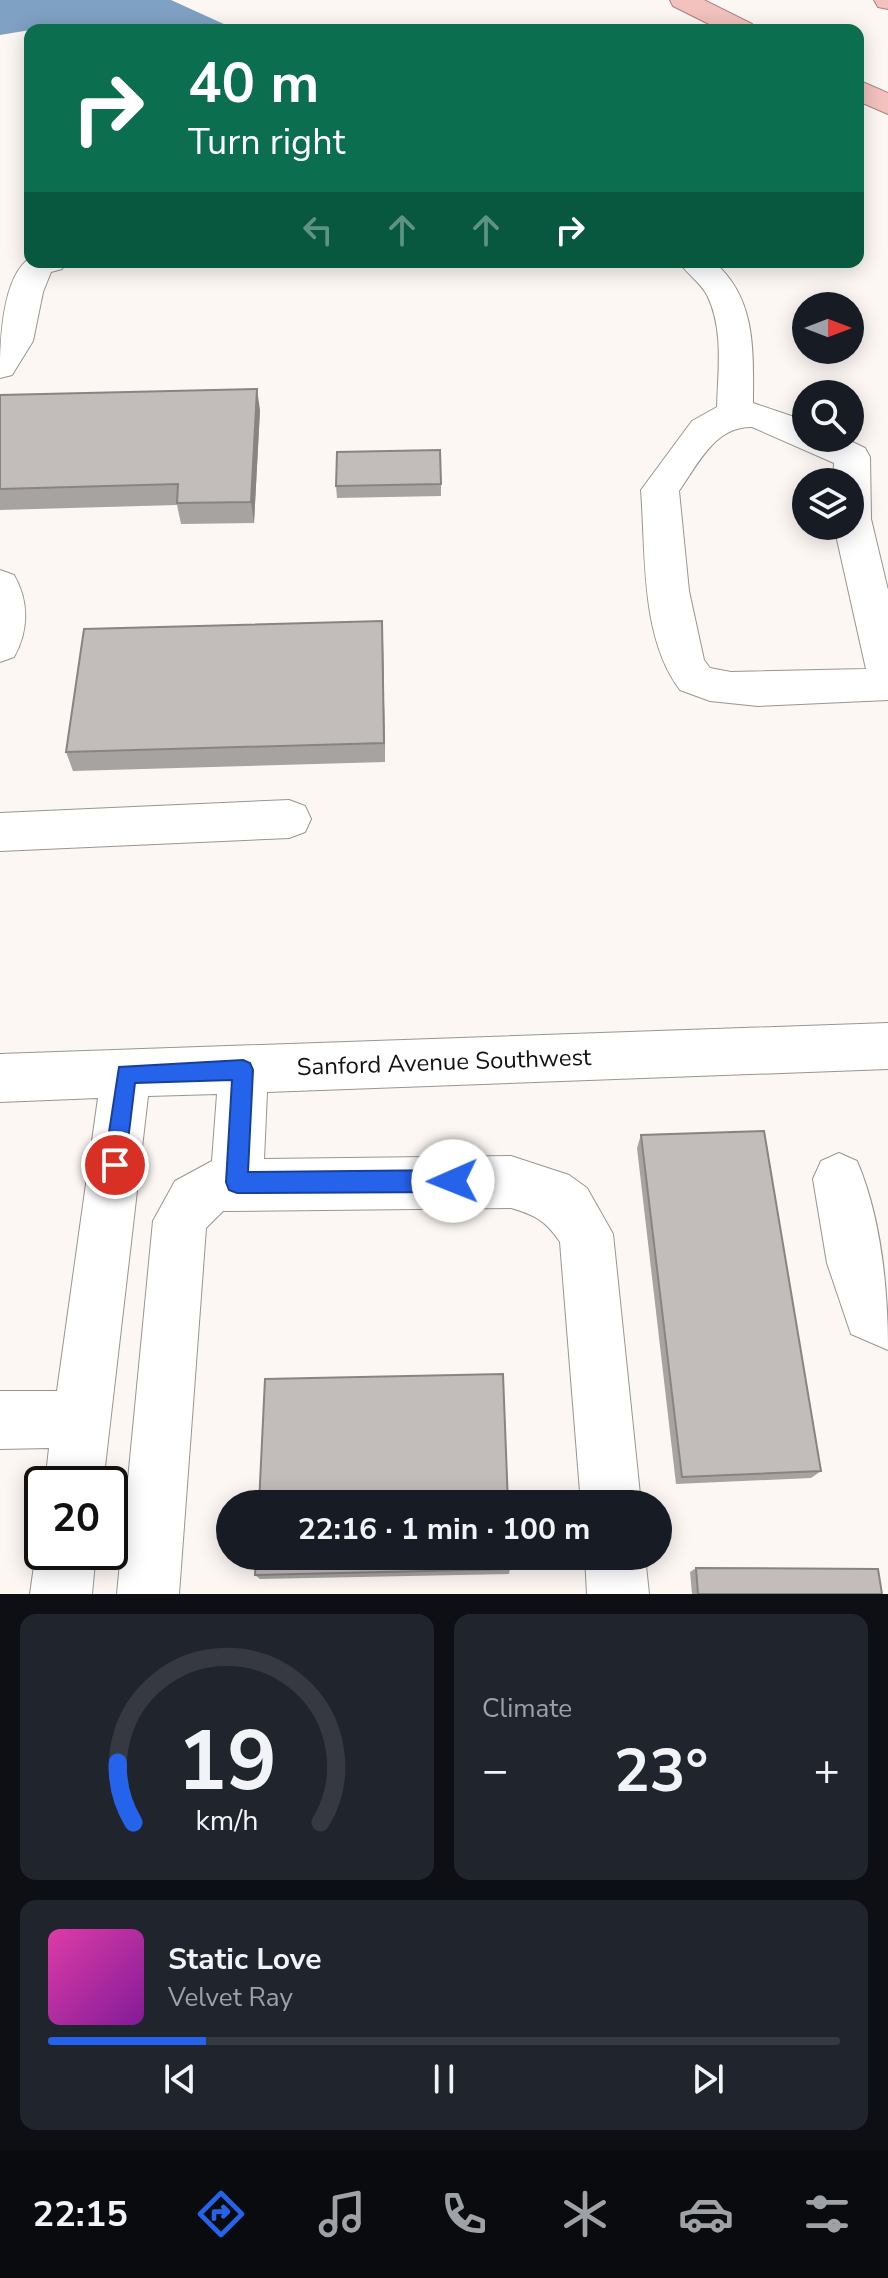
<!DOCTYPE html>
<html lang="en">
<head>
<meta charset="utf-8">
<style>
	body { margin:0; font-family:"Nunito Sans",sans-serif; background:#20242c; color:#f1f3f6; height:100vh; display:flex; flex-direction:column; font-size:30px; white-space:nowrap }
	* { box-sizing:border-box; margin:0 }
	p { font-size:26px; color:#9ea1a6 }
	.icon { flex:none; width:44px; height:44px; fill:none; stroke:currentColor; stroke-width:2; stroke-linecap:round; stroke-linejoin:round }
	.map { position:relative; height:1594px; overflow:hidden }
	.side { display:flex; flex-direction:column; gap:20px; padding:20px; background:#0d0f14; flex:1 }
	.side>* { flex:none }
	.guide { position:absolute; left:24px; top:24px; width:840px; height:244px; border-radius:16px; box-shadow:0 4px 20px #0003; background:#0b6e4f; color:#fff; overflow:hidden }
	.needle { width:52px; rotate:90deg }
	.tools { position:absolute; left:792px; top:292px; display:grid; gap:16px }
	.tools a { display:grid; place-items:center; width:72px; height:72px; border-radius:50%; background:#171b24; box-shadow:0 4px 20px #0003; font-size:40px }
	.speed { position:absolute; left:24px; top:1466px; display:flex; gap:16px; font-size:40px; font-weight:700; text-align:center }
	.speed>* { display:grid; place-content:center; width:104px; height:104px; border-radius:50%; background:#171b24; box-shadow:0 4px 20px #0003; line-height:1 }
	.speed .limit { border:4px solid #111; border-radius:12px; background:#fff; color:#111 }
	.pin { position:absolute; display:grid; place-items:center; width:68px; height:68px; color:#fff; margin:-34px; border:4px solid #fff; border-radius:50%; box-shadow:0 2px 8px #0007 }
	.me { position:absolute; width:88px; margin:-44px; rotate:269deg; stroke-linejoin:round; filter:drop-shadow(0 0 6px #0008) }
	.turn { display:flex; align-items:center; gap:28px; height:168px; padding:0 32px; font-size:36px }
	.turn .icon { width:104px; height:104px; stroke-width:2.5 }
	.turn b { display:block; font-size:56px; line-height:68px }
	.lanes { display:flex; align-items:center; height:76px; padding:0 32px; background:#0003; justify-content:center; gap:40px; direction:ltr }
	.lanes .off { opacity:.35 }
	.big { font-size:60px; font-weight:700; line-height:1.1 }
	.side .card { flex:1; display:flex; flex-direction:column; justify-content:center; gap:12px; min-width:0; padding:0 28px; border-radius:16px; background:#20242c }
	.side .dial { align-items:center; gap:0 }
	.dial svg { height:208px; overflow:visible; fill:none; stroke:#363941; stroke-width:7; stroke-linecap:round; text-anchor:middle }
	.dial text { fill:#f1f3f6; stroke:none }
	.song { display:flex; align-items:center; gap:24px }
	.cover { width:96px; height:96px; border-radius:12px; background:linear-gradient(135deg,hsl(320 70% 55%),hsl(290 70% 35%)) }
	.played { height:8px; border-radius:4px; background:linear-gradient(90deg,#2563eb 20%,#363941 20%) }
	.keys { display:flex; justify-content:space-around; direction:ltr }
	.heat { display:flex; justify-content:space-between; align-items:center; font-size:44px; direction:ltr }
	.side .tiles { flex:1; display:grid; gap:20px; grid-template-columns:1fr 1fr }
	.card:last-child { grid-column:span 2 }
	.trip { position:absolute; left:216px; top:1490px; width:456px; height:80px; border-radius:40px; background:#171b24; box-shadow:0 4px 20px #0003; font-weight:700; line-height:80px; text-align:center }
	.tab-bar { display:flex; height:128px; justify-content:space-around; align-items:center; background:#090b0e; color:#9ea1a6 }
	.tab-bar .icon { width:56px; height:56px }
	.tab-bar .on { color:#2563eb }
	.tab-bar b { font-size:36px; color:#f1f3f6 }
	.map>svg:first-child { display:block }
</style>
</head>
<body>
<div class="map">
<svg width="888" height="1594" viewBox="0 0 888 1594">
	<rect width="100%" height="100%" fill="#fcf7f3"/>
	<path fill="#7fa1c3" d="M0,0h171l66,30h-207l-30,5z"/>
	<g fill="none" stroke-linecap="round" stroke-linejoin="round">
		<defs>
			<g id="minor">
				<path d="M30,258v4h36l-4,7 -11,3 -8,20 -10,49 -21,34 -12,3c0,-32 1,-101 30,-120z"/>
				<path d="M679,262h35c43,37 39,90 39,141l53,18v17h38l21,10 5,9 1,62 17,71v110l-130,6 -48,-5 -30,-11c-40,-53 -34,-136 -39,-200l51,-69 25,-14c1,-36 7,-78 -10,-112 -7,-13 -20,-21 -28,-33zM752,427l82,36 -1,19h17v44h-16l32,143 -135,3 -21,-4 -6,-8 -15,-69 -10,-100c19,-27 36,-65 73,-64z"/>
				<path d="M0,570l14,5c15,26 15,55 0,82l-14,5z"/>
				<path d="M289,800l16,6 6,13 -6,13 -16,6 -289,13v-38z"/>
				<path d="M888,1023v46l-621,23 -3,67 247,-3 58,19 18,13 26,46 28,270h-60l-21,-262c-14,-21 -25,-27 -49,-34l-288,3 -17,17 -27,366h-62l36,-373 22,-40 37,-20 5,-67 -69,2 -45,388h-58l4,-36 -49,1v-58h57l41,-293 -98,4v-48z"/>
				<path d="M839,1153l18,8c24,56 31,129 31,189l-37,-16 -24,-71 -14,-84 8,-18z"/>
				<path d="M42,1537v15h54l-4,42h-62l6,-42z"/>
				<path d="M585,1556h60l4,38h-62z"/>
			</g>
			<g id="highway">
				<path d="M670,0h34l48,24 4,6h-35l-48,-24z"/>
				<path d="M874,0h14v9l-10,-2z"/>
				<path d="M858,80l30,13v21l-30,-13z"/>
			</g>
		</defs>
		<use href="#minor" stroke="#999591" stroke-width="2"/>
		<use href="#highway" stroke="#a58482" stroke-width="2"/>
		<use href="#minor" fill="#fff" fill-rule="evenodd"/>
		<use href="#highway" fill="#f3c1be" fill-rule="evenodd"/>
	</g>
	<g fill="#a7a3a0">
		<path d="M0,395l260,15 -6,113 -73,1 -4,-19 -177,5z"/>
		<path d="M441,484v12l-104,2 -1,-12z"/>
		<path d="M383,641l2,121 -312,9 -7,-19z"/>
		<path d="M641,1135l180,336 -10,7 -135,6 -39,-336z"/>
		<path d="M696,1568l186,26h-190l-2,-22z"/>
		<path d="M510,1569l-1,5 -249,5 -5,-4z"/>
	</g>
	<g fill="#888482">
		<path d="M257,389l3,21 -6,113 -3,-21z"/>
		<path d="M382,621l1,20 2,121 -1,-19z"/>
	</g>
	<g fill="#c2bdba" stroke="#888482" stroke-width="2">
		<path d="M257,389l-6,113 -74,1 1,-19 -178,5v-94z"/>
		<path d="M440,450l1,34 -105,2 1,-34z"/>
		<path d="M382,621l2,122 -318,9 18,-123z"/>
		<path d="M764,1131l57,340 -139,6 -41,-342z"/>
		<path d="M503,1374l5,130h-249l6,-125z"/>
		<path d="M256,1556h254v13l-255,6z"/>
		<path d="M696,1568l182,1 4,25h-184z"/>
	</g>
	<path fill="#2563eb" stroke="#184099" stroke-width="2" d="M243,1060l7,3 3,7 -5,102 205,-2 8,3 3,8 -3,8 -8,3 -216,1 -8,-3 -3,-8 6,-102 -97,3 -10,82 -3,7 -7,3 -8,-3 -3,-7 15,-98z"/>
	<g text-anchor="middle" stroke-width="6" stroke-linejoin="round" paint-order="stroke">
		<g font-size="24" fill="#151312" stroke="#fff">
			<text transform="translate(444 1062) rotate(-2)" y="8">Sanford Avenue Southwest</text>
		</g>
	</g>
</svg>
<div class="tools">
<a><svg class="needle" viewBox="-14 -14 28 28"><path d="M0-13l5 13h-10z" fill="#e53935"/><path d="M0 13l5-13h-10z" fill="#9ea1a6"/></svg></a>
<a><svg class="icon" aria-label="search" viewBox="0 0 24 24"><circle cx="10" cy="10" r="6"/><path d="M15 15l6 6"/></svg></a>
<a><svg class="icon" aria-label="layers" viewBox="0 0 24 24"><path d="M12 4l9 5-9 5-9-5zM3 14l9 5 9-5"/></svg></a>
</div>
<div class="speed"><div class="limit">20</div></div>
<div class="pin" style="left:115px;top:1165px;background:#d93025"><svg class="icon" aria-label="arrive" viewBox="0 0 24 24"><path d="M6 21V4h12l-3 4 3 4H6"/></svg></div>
<svg class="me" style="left:453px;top:1181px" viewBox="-20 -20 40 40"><circle r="19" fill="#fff"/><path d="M0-13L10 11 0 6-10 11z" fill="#2563eb"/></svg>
<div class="trip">22:16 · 1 min · 100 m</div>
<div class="guide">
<div class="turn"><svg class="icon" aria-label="right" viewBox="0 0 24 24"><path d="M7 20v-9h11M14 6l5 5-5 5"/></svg><div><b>40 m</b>Turn right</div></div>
<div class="lanes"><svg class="icon off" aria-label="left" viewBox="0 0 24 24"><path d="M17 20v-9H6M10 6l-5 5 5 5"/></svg><svg class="icon off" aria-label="ahead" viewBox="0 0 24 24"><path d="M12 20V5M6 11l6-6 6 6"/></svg><svg class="icon off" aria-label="ahead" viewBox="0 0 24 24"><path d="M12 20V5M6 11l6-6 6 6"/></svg><svg class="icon" aria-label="right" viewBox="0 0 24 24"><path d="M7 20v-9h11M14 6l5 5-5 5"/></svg></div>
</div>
</div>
<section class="side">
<div class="tiles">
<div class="card dial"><svg viewBox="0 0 100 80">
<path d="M14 69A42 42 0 1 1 86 69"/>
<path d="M14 69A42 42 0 0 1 8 46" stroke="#2563eb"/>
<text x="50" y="56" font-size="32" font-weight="700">19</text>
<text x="50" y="72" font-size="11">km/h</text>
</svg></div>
<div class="card"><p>Climate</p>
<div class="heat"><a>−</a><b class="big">23°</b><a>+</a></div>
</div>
<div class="card">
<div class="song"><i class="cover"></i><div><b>Static Love</b><p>Velvet Ray</p></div></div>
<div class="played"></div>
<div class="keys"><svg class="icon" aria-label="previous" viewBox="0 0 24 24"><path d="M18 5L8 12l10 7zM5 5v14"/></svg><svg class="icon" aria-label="pause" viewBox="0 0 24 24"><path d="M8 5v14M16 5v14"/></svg><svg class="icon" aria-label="next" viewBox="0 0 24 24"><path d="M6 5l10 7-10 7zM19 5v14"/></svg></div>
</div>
</div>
</section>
<nav class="tab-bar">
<b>22:15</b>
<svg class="icon on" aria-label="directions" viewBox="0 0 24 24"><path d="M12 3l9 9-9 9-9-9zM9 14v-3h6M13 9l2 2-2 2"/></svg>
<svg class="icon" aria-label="music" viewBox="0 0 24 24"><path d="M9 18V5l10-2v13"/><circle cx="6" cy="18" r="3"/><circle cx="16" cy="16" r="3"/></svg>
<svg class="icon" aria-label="phone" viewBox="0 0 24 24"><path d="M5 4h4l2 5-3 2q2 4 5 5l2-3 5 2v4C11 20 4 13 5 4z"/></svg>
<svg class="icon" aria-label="climate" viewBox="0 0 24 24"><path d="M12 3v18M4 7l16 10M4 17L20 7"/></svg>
<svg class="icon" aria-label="car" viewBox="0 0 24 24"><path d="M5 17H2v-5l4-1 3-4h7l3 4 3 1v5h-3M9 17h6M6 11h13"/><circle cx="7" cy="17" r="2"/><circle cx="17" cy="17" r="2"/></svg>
<svg class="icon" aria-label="filters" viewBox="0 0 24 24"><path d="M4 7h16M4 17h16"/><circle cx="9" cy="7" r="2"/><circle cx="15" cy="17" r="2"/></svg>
</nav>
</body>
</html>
